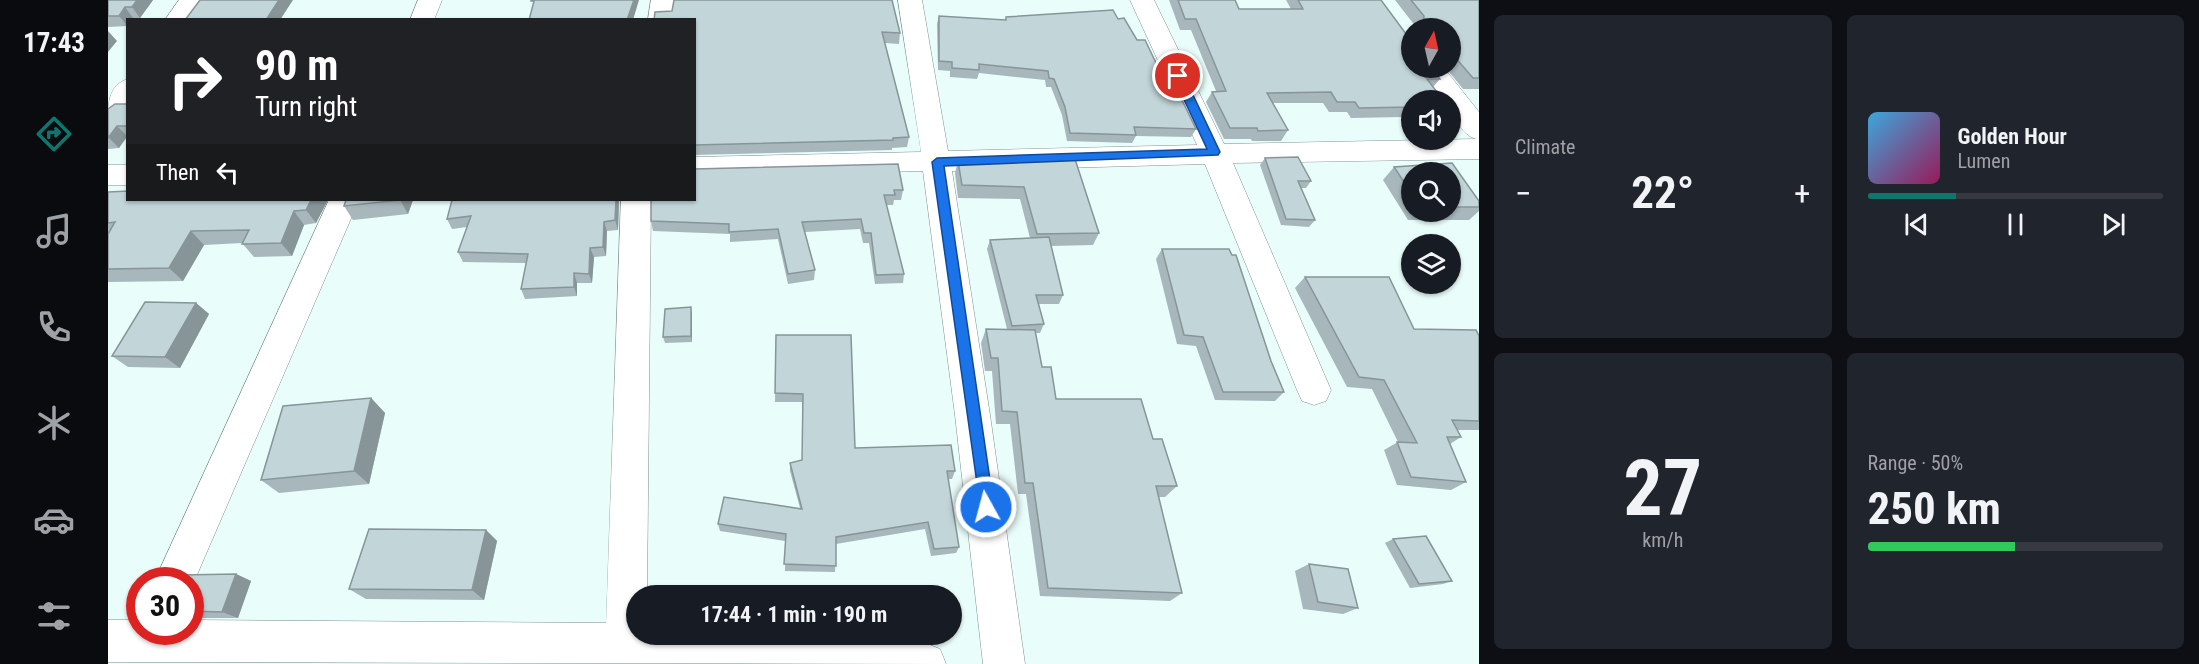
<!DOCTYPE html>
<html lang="en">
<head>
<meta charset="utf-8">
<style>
	body { margin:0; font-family:"Roboto Condensed",sans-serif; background:#20242c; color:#f1f3f6; height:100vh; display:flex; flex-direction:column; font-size:22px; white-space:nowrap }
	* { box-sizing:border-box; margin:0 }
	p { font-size:20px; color:#9ea1a6 }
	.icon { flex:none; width:33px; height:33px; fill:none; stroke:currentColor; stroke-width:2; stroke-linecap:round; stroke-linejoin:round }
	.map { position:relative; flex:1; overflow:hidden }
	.sheet { display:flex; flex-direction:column; gap:15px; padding:15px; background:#0d0f14; width:720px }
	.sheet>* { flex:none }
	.guide { position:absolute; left:18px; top:18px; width:570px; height:183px; border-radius:0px; box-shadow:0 2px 4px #0004; background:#202124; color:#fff; overflow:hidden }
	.needle { width:39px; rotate:8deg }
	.tools { position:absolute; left:1293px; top:18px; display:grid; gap:12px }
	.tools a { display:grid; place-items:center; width:60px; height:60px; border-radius:50%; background:#171b24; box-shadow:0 2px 4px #0004; font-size:30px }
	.speed { position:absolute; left:18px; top:567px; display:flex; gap:12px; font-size:30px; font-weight:700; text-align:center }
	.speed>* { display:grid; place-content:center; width:78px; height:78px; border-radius:50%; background:#171b24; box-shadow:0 2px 4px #0004; line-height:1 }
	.speed .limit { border:9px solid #d22; background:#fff; color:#111 }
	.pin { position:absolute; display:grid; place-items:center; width:51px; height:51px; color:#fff; margin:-26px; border:3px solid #fff; border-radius:50%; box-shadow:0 2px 6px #0007 }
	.me { position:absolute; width:66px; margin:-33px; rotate:353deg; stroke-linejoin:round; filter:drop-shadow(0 0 4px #0008) }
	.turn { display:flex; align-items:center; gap:21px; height:126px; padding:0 30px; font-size:27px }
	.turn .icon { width:78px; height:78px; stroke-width:2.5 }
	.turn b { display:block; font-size:42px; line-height:51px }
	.then { display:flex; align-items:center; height:57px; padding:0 30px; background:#0003; gap:12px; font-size:22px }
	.big { font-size:45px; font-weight:700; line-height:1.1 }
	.sheet .card { flex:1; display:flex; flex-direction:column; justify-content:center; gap:9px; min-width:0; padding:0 21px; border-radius:9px; background:#20242c }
	.sheet .dial { align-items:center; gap:0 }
	.dial b { font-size:78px; line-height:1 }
	.song { display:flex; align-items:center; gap:18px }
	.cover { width:72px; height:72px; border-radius:9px; background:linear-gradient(135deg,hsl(200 70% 55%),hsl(330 70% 35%)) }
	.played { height:6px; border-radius:3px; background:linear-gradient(90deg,#0f766e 30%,#363941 30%) }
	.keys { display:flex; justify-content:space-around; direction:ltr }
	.heat { display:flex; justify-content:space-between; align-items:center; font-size:33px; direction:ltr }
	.charge { height:9px; border-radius:4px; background:linear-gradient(90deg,#34c759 50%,#363941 0) }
	.sheet .tiles { flex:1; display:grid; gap:15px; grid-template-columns:repeat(2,1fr) }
	.trip { position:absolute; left:518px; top:585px; width:336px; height:60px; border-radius:30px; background:#171b24; box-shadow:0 2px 4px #0004; font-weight:700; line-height:60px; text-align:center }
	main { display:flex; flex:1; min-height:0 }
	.dock { display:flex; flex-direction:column; width:108px; justify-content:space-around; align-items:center; background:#090b0e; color:#9ea1a6 }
	.dock .icon { width:42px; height:42px }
	.dock .active { color:#0f766e }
	.dock b { font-size:27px; color:#f1f3f6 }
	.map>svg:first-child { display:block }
</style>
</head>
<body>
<main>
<nav class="dock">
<b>17:43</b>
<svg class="icon active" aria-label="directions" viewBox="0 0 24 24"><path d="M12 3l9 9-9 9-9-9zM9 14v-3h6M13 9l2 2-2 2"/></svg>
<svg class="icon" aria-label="music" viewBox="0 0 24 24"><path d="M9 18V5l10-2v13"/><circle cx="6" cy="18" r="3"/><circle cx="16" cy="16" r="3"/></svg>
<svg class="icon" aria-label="phone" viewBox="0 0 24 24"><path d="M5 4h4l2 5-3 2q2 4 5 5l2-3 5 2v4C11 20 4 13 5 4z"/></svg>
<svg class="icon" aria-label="climate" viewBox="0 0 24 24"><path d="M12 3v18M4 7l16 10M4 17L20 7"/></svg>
<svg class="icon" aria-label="car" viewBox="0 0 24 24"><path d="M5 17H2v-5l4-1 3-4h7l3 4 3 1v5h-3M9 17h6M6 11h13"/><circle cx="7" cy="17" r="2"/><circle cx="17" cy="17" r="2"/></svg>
<svg class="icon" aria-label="filters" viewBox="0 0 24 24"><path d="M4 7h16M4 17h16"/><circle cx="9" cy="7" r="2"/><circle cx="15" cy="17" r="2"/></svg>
</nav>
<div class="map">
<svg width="1371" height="664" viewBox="0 0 1371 664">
	<rect width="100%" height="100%" fill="#e9fdfa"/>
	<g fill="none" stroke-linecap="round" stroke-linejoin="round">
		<defs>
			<g id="street">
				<path d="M71,0h24l-14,20h-24z"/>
				<path d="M310,0h24l-8,20h-24z"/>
				<path d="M543,0h24l-3,20h-24z"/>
				<path d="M790,0h24l26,151 249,-6 -67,-145h24l70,144 252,-5c-14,-4 -26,-25 -26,-39h-8l-23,-32h25l35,44v47l-246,4 98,227 -5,11 -12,4 -12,-4 -5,-11 -92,-226 -253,7 38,244 35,249h-42l-28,-249 -32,-244 -229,6v-20l227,-5z"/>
				<path d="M20,79c0,19 2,38 -20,44 0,-19 0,-38 20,-44z"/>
				<rect x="0" y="165" width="20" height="20"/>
				<path d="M221,200h30l-169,391v-11h-35z"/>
				<path d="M513,200h30l-4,396h-11v38h184l105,9 15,6 6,15 -838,-2v-42h32v12h50v-12l416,3z"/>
			</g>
		</defs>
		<use href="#street" stroke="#7e908e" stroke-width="1"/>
		<use href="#street" fill="#fff" fill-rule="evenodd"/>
	</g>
	<g fill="#a7b7bb" fill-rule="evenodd">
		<path d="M0,0h45l-13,18 -12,2v6l-20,1z"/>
		<path d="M1061,0h66l4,9h52l-5,-9h95l59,79 -7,8 -21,13v30l-10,-13 -51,1 -4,-6h-18l-6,-9h-51l16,27 -7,11h-29l-1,-2h-27l-18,-37 6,-10 4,-1 -25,-61h-11z"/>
		<path d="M1287,0h84v89h-16l-17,-21h4v-40h-34v-1z"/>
		<path d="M831,16l66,4 1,-3 112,2 19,21 34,54 25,35 -5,8 -55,-1 -4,7 -65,-2 -5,-26 -11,-28h-5l-1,-7 -66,-7 -2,6 -27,-2v-6l-12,-1 -1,-46z"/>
		<path d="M586,20l206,13 -1,11 -14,-1 24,94 -2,10 -15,1v2l-198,5z"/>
		<path d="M20,104v32l-9,12 -11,1v-40z"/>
		<path d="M1342,111l9,11 -9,9z"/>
		<path d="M1157,158l46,23 -5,7h-5l14,32 -6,7 -28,-2 -21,-60z"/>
		<path d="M967,159l24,74 -6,12 -42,1 12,49 -4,9h-21l6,20 -4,9h-5l7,34 14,32 97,40 24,47 -12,11h-6l23,96 -12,8 -130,-5 -14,-102h-8l-8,-70h-14l-4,-53h-7l-4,-28 5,-14h21l-20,-80 3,-9 40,-2 -10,-39 -62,-1 -3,-25 3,-12z"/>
		<path d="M1344,163l27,38v10l-10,9h-61l-25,-40 11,-13zM1304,172h38v40h-38z"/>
		<path d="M795,190l-2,10h-7l-1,5h-7l18,69 -1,9 -28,1 -6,-41h-6l-3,-14 -55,3 10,38 -1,10 -26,4 -10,-45 -48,3v-8l-77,-3 -2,-10v-21z"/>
		<path d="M0,192l20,8h200l-12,23 -12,2 -12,31 -38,1 -12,-14 -38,2 -21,36 -75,1z"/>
		<path d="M238,200h67l-5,14 -55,6 -9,-14z"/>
		<path d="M344,200h167l-1,30 -11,1 -1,25 -12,1 -2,26h-15v13l-52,3 -4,-10 5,-26 -63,-1 -5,-10 9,-25 -15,2 -5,-10z"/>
		<path d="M1054,249l109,112 13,31 -9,9 -60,-1 -19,-54 -19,-2 -21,-85z"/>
		<path d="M1197,277l109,52 65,7v94h-22l4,7 -11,7 16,38 -15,8 -54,-5 -13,-35 14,-8 -26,-53 -25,-2 -52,-99z"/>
		<path d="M88,303l13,11 -29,54 -52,-1 -16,-11z"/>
		<path d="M584,314v28l-27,1 -2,-6z"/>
		<path d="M668,335l79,113 100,23 -3,8h-4l11,68 -3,6 -25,3 -6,-27 -89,15 -1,28 -50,-1v-30l-65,-10 -2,-7 82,-16 -10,-37v-8l12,-3v-58h-27z"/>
		<path d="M263,398l14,15 -16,71 -90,9 -18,-13z"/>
		<path d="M378,530l11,11 -13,59 -118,-1 -17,-10z"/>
		<path d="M1285,539l59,42 -9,3 -33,4 -25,-45z"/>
		<path d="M1201,564l49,44 -15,6 -40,-5 -8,-38z"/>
		<path d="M128,574l15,7 -13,37h-48v-38z"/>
	</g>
	<g fill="#889598">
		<path d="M29,0h16l-13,18 -8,-11z"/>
		<path d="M171,0h14l-13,20h-14z"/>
		<path d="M526,0h5l-6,20h-6z"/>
		<path d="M17,7l8,11 -1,2h-4v6l-9,-10z"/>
		<path d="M0,31l9,10 -9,11z"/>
		<path d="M9,126l10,10 -8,12 -10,-10z"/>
		<path d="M203,200h17l-12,23 -10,-13z"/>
		<path d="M292,200h13l-5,14z"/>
		<path d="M508,200h3l-1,30 -3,-10z"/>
		<path d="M186,211l10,14 -12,31 -11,-13z"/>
		<path d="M496,222l3,9 -1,25 -3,-9z"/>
		<path d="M83,231l13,14 -21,36 -14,-13z"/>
		<path d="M482,248l4,9 -2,26 -3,-9z"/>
		<path d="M466,273l3,10v13l-3,-9z"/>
		<path d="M88,303l13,11 -29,54 -15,-11z"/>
		<path d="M583,307l1,7v28l-1,-6z"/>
		<path d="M263,398l14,15 -16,71 -15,-13z"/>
		<path d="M378,530l11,11 -13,59 -12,-10z"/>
		<path d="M128,574l15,7 -13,37 -16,-6z"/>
	</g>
	<g fill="#c2d5d9" stroke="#889598" stroke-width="1.5">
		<path d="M0,0h29l-5,7h-7l-6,9h-11z"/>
		<path d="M92,0h79l-13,20h-81z"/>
		<path d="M423,0h103l-7,20h-98l5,-19h-3z"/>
		<path d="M566,0h218l8,33 -18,-1 27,105 -16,1v2l-199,5v-125h-40l1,-8 17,-1z"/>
		<path d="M1070,0h57l4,9h64l-5,-9h83l28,38h3v30h20l8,11h-13l16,21h-31v8l-1,-1 -52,1 -4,-6h-18l-6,-10 -64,1 21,37 -30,1 -1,-3h-27l-18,-36 14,-1 -30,-72h-11z"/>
		<path d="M1303,0h68v78h-6l-19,-22h-4v-28h-27l1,-12z"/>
		<path d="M1005,10l5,9 6,-1 13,22h8l26,54h8l17,35 -62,-2 2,8 -66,-2 -5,-26 -11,-28 -5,-1 -1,-7 -69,-7v6l-27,-2v-6l-13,-1v-45l67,4v-3z"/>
		<path d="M7,104h13v22h-11l-9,12v-29z"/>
		<path d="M1342,111l9,11 -9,1z"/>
		<path d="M1190,157l13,24h-13l17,39 -29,-1 -21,-61z"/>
		<path d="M967,159l24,74 -62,1 -13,-47 -62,-2 -4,-24z"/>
		<path d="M1344,163l27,38v6h-29v-35h-38v22l-18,-27z"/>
		<path d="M790,164l5,26h-9l1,5h-11l20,79 -28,1 -5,-42h-7l-3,-14 -59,3 13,48 -27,4 -10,-45 -49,3v-8l-78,-3v-21h43v-31z"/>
		<path d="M20,191v9h183l-5,10 -12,1 -13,32 -39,1 7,-14 -58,1 -22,37 -61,1v-35l7,-12 -7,1v-31z"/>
		<path d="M238,200h54l-56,6z"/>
		<path d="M344,200h164l-1,20 -11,2 -1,25 -13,1 -1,26 -15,-1v14l-53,2 7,-35 -70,-2 13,-36 -24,3z"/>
		<path d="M941,237l14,58h-27l8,29 -32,2 -22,-86z"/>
		<path d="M1054,249h67l3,6h4l35,106 13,31h-61l-20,-55 -19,-2z"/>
		<path d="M1197,277h84l25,52 62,1 3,6v85l-27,-1 9,17h-14l19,45 -55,-5 -14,-35 20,1 -33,-63 -25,-3z"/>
		<path d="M37,302l51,1 -31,54 -53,-1z"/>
		<path d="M583,307v29l-28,1 2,-28z"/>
		<path d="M878,329l49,1 7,37h9l5,32h85l12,40h9l15,47h-21l26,107 -134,-5 -15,-105h-8l-8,-71 -15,-1 -4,-53h-7z"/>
		<path d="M668,335h75l4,113 96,-3 4,26h-8l12,76 -25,2 -6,-27 -92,15v29l-52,-2 2,-30 -68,-10 6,-27 78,12 -12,-46 12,-3 1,-66 -28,-1z"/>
		<path d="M263,398l-17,73 -93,9 22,-74z"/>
		<path d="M261,529l117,1 -14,60 -123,-1z"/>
		<path d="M1318,536l26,45 -33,3 -26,-45z"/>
		<path d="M1201,564l39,5 10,39 -40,-6z"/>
		<path d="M128,574l-14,38 -32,-1v-31h-13l3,-5z"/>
	</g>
	<path fill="#1a73e8" stroke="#114b97" stroke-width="1.5" d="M1067,74l9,2 36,76 -2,3 -274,11 50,341 -2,5 -6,3 -5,-3 -49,-350 5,-4 270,-9 -34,-73z"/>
</svg>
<div class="tools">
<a><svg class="needle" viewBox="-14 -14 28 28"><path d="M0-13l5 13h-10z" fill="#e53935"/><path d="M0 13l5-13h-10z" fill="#9ea1a6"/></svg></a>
<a><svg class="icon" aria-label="sound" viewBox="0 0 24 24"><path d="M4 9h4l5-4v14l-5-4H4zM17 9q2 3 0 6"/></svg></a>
<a><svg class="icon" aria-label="search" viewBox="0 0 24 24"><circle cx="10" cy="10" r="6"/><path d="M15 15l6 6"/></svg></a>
<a><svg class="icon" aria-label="layers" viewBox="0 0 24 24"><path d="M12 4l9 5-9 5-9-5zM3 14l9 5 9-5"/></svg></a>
</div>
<div class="speed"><div class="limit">30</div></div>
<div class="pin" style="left:1070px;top:76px;background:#d93025"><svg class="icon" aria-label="arrive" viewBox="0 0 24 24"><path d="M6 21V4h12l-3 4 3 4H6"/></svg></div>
<svg class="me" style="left:878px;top:507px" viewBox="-20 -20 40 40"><circle r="17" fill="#1a73e8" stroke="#fff" stroke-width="3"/><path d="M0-11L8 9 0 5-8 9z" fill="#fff"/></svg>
<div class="trip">17:44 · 1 min · 190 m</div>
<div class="guide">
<div class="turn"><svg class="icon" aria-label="right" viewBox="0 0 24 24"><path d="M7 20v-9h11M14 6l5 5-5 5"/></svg><div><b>90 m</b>Turn right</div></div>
<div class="then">Then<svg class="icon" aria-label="left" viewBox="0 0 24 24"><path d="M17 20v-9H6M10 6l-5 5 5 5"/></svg></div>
</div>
</div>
<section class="sheet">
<div class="tiles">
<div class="card"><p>Climate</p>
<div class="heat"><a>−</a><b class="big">22°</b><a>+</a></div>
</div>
<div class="card">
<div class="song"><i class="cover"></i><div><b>Golden Hour</b><p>Lumen</p></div></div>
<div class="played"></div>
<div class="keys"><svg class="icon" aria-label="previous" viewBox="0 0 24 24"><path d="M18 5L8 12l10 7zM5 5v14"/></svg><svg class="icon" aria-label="pause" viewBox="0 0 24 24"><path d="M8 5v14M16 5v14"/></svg><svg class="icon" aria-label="next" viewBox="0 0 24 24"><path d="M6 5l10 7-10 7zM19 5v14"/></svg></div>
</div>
<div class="card dial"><b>27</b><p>km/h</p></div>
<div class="card"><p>Range · 50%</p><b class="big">250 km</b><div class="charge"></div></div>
</div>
</section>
</main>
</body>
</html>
